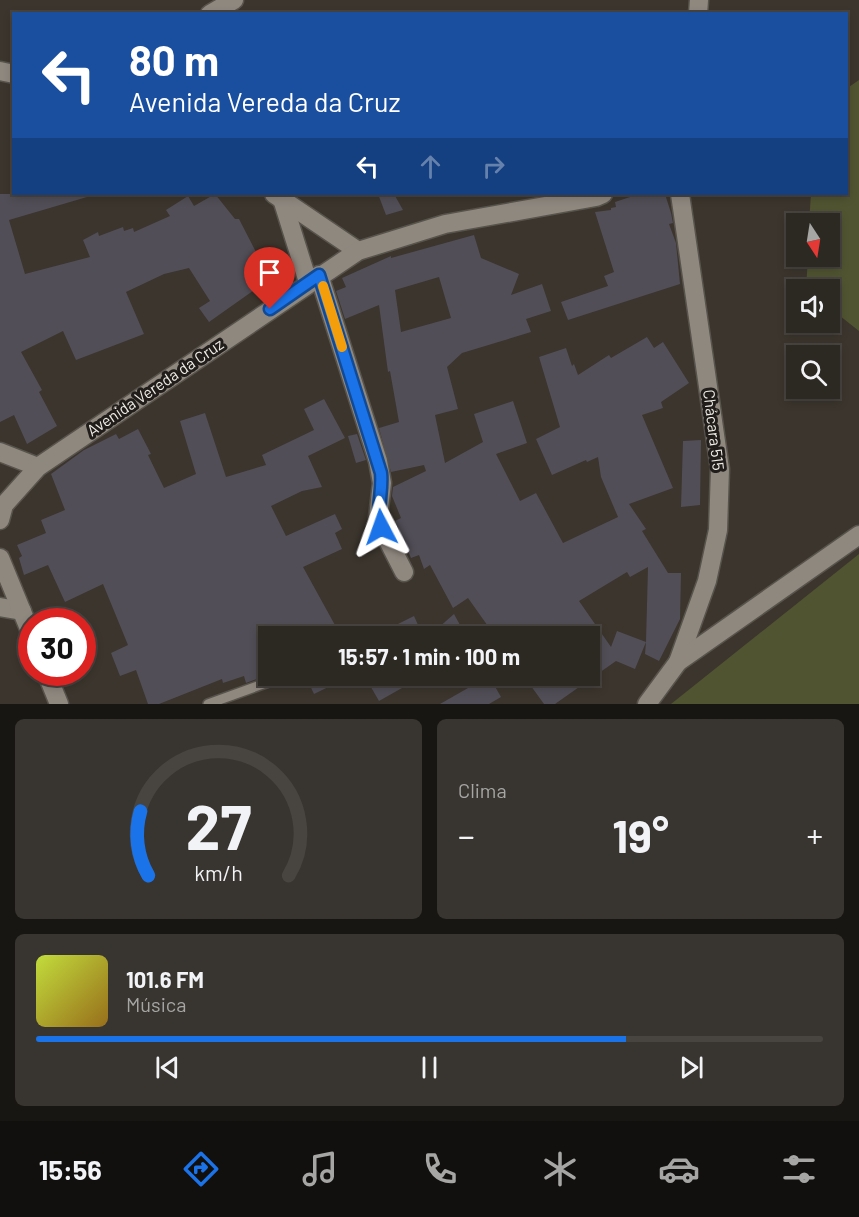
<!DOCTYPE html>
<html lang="pt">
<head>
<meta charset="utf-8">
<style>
	body { margin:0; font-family:Barlow,sans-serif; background:#38342f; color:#f1f3f6; height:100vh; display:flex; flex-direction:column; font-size:22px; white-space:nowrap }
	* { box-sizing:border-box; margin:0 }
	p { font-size:20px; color:#a6a6a5 }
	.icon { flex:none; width:33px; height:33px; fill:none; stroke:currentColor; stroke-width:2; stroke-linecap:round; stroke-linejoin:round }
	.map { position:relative; height:704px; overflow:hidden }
	.drawer { display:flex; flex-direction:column; gap:15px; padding:15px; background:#181613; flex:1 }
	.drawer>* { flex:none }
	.top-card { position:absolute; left:12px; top:12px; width:836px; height:183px; border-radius:0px; box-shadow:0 3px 9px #0003,0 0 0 2px #484440; background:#1a4fa0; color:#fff; overflow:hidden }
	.needle { width:39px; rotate:168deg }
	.controls { position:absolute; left:786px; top:213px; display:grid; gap:12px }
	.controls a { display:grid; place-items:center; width:54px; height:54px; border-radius:0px; background:#2c2822; box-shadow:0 3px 9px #0003,0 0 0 2px #484440; font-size:30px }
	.speed { position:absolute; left:18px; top:608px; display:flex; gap:12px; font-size:30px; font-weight:700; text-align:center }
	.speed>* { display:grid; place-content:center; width:78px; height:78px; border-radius:50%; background:#2c2822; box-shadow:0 3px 9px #0003,0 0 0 2px #484440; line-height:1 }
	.speed .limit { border:9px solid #d22; background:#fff; color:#111 }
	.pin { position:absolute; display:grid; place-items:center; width:51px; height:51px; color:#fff; margin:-62px -26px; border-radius:50% 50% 50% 0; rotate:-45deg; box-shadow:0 0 6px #0007 }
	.pin .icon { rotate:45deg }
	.me { position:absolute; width:66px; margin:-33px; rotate:356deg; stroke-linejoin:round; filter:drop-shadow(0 0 4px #0008) }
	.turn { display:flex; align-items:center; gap:21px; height:126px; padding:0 18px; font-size:27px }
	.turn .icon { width:78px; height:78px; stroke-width:2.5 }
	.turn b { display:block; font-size:42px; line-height:51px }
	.lanes { display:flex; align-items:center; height:57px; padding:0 18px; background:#0003; justify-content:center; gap:30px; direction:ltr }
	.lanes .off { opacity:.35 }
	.big { font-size:45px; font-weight:700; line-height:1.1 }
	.drawer .widget { flex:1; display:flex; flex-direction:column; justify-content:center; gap:9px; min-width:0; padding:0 21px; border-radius:9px; background:#38342f }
	.drawer .dial { align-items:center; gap:0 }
	.dial svg { height:156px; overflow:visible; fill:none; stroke:#484440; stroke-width:7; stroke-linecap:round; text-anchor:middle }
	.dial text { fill:#f1f3f6; stroke:none }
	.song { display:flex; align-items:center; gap:18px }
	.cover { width:72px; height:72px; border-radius:9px; background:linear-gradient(135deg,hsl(70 70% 55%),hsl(40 70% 35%)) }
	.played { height:6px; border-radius:3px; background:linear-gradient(90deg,#1a73e8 75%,#484440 75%) }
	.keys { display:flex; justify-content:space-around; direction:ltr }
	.heat { display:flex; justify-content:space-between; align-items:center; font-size:33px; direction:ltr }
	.drawer .tiles { flex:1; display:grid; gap:15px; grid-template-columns:1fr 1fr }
	.widget:last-child { grid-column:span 2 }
	.trip { position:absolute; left:258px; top:626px; width:342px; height:60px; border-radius:0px; background:#2c2822; box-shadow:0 3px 9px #0003,0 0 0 2px #484440; font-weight:700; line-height:60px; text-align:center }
	.tab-bar { display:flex; height:96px; justify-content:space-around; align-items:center; background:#12100e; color:#a6a6a5 }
	.tab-bar .icon { width:42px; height:42px }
	.tab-bar .current { color:#1a73e8 }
	.tab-bar b { font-size:27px; color:#f1f3f6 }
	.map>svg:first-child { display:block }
</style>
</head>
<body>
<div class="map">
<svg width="859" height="704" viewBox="0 0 859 704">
	<rect width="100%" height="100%" fill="#3b352d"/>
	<g fill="#505431">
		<path d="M859,80v251l-29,-23v-18l-24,-1 2,-32 22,-1v-32l-21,-1 2,-29h35v-105z"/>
		<path d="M859,554v150h-188z"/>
	</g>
	<g fill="#514e57" fill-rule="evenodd">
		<path d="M0,194h86l1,3 -78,23 16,54 65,-17 -7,-17 15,-8 1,4 24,-9 1,4 9,-3 1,4 36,-16 -4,-6 22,-14 6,10 21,-12 20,25h4l31,60 -61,43 -10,-14 11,-7 -21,-33 -25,6 -38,18 18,42 -68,26 -13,-29 -42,21 21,38 -3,2 18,34 -30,18 -13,-29 -14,7z"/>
		<path d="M378,194h16l9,16 -17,5z"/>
		<path d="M639,194h26l6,19 2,10 -4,1 7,19 4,41 -112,36 -7,-18 47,-16 -4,-10 10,-4 -19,-60 16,-2v-2l5,-1 -1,-5z"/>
		<path d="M474,235l7,23 38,16 -8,21 31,-11 9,27 -25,8 5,13 -69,21 -15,14 11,42 -23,6 10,48 38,-21 -9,-28 39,-13 14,42 -31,11 24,47 16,-8 27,50 55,-26 -17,-40 -3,-20 -11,5 -1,-2 -34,15 -16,-36 24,-12 -21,-70 27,-9 6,18 2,-2 4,11 31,-20 2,3 36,-21 7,11 9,-6 26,41 -28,19 2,6 -21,7 31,73 -44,16 17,25 -4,2 26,42h13l-1,46 -21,42 -14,-7 1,-12 -11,27 -19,-8 -61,43h-11l-21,-29h67v-39h-95l-27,-38 -15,10 -23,-43 -6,4 -5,-14 -8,3 -16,-37 6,-3 -9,-22 1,-9 33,-16 -2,-6 -33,7 -12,-44 20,-6 -9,-51 -2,1 -9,-67 -34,14 -9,-28 10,-4 -4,-9 49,-22v2zM439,277l12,41 -50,14 -6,-42zM648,567l-2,75 -29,-11 -6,16 -32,-46 48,-29 3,5z"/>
		<path d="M324,399l21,39 -37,18 14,31 -20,4 -31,15 15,30 49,-22 7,15 -7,4 7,16 -39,18 38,69h-73v39l-22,8 -2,-7 -21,7 -1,-4 -63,25h-11l-12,-34 -16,6 -9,-23 17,-8 -25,-61 -38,18 -17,-37 -24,10 -5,-17 3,-2 -5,-11 29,-12 -5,-13 24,-10 -14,-36 33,-24 32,-16 3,5 19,-10 13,25 -3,1 16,33 32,-14 -16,-53 25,-8 21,64 40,-12 -4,-10 52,-25 -10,-21z"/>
		<path d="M357,434l9,26 -10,3 -8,-27z"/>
		<path d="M701,440l-1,65 -19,2 2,-66z"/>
		<path d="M454,614l12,22h-37z"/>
		<path d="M414,616l9,20h-49z"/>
		<path d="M305,675h48l-39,19z"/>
		<path d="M364,675h61l-46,26z"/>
		<path d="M489,676l12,21 -12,7h-49z"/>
	</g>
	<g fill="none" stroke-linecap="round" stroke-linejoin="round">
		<defs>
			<path id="lane" d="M208,704l80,-29"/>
			<g id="street">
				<path d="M210,14l24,-14"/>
				<path d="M0,71l14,3"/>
				<path d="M274,194l84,57"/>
				<path d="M282,199l26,83"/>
				<path d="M319,275l59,186 4,22 -4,34 3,10 23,45"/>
				<path d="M0,452l38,15"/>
				<path d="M0,607l22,4"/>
				<path d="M678,662l29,-81 11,-51 2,-61 -40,-275"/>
			</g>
			<g id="secondary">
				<path d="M698,14l1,-14"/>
				<path d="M0,520l4,-15 34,-38 320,-216 87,-27 151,-27 7,-3"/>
				<path d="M0,558l32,78"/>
				<path d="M46,672l13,32"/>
				<path d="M647,704l31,-42 181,-127"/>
			</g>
		</defs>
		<use href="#lane" stroke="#58534c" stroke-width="12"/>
		<use href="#street" stroke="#58534c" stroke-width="21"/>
		<use href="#secondary" stroke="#58534c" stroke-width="21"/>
		<use href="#lane" stroke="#8f887f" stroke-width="9"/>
		<use href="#street" stroke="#8f887f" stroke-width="18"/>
		<use href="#secondary" stroke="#8f887f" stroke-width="18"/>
	</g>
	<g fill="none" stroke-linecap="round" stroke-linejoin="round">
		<defs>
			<path id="route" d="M270,309l49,-34 62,198c2,19 -5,35 0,54"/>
		</defs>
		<use href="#route" stroke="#114b97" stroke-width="15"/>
		<use href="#route" stroke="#1a73e8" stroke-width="10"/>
		<path stroke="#f59e0b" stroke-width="10" d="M323,286l19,61"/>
	</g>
	<g text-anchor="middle" stroke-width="6" stroke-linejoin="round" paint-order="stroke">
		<g font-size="16" fill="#f0ece7" stroke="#201d1a">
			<text transform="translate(155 387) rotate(-34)" y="6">Avenida Vereda da Cruz</text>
			<text transform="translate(714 430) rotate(83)" y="6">Chácara 515</text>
		</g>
	</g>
</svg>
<div class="controls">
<a><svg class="needle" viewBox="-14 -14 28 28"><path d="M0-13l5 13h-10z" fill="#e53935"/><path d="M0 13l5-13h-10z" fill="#a6a6a5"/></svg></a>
<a><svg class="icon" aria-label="sound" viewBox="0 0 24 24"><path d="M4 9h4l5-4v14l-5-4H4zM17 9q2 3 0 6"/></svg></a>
<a><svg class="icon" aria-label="search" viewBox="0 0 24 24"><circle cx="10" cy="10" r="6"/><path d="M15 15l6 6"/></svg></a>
</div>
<div class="speed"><div class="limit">30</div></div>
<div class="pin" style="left:270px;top:309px;background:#d93025"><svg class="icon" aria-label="arrive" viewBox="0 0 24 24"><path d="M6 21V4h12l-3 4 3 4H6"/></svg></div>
<svg class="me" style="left:381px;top:527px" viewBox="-20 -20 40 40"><path d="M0-17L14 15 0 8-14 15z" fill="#1a73e8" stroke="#fff" stroke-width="4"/></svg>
<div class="trip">15:57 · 1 min · 100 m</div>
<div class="top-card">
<div class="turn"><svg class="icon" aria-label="left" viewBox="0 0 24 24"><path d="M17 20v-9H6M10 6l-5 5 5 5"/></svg><div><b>80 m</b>Avenida Vereda da Cruz</div></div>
<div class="lanes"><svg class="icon" aria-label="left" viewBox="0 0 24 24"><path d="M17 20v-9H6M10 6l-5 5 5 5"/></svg><svg class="icon off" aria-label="ahead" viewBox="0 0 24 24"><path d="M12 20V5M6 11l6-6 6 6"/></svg><svg class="icon off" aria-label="right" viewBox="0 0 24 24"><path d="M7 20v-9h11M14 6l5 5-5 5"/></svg></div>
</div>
</div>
<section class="drawer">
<div class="tiles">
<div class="widget dial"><svg viewBox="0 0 100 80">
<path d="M14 69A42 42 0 1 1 86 69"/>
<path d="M14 69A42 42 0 0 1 10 36" stroke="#1a73e8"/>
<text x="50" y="56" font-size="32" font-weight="700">27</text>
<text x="50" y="72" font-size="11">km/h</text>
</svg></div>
<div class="widget"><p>Clima</p>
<div class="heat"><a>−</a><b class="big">19°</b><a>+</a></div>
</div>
<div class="widget">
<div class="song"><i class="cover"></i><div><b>101.6 FM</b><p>Música</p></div></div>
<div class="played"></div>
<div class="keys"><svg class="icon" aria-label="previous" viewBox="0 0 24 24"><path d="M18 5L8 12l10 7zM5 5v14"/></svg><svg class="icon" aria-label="pause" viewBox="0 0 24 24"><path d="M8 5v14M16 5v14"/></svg><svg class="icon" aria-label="next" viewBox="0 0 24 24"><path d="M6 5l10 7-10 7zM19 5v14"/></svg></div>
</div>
</div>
</section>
<nav class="tab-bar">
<b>15:56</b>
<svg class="icon current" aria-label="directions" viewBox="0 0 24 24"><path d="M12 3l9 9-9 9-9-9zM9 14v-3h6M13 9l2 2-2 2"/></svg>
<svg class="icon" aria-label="music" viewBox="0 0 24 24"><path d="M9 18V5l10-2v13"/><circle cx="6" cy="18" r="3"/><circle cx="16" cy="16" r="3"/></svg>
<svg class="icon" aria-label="phone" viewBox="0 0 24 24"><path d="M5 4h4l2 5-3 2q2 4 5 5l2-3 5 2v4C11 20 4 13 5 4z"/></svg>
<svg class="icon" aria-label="climate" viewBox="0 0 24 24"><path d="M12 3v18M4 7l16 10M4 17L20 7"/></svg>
<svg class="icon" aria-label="car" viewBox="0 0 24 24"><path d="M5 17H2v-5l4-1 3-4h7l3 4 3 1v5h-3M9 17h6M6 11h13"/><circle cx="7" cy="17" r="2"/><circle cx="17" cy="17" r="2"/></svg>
<svg class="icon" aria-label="filters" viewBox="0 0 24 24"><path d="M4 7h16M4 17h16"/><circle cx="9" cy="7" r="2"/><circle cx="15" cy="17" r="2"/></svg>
</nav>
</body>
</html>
